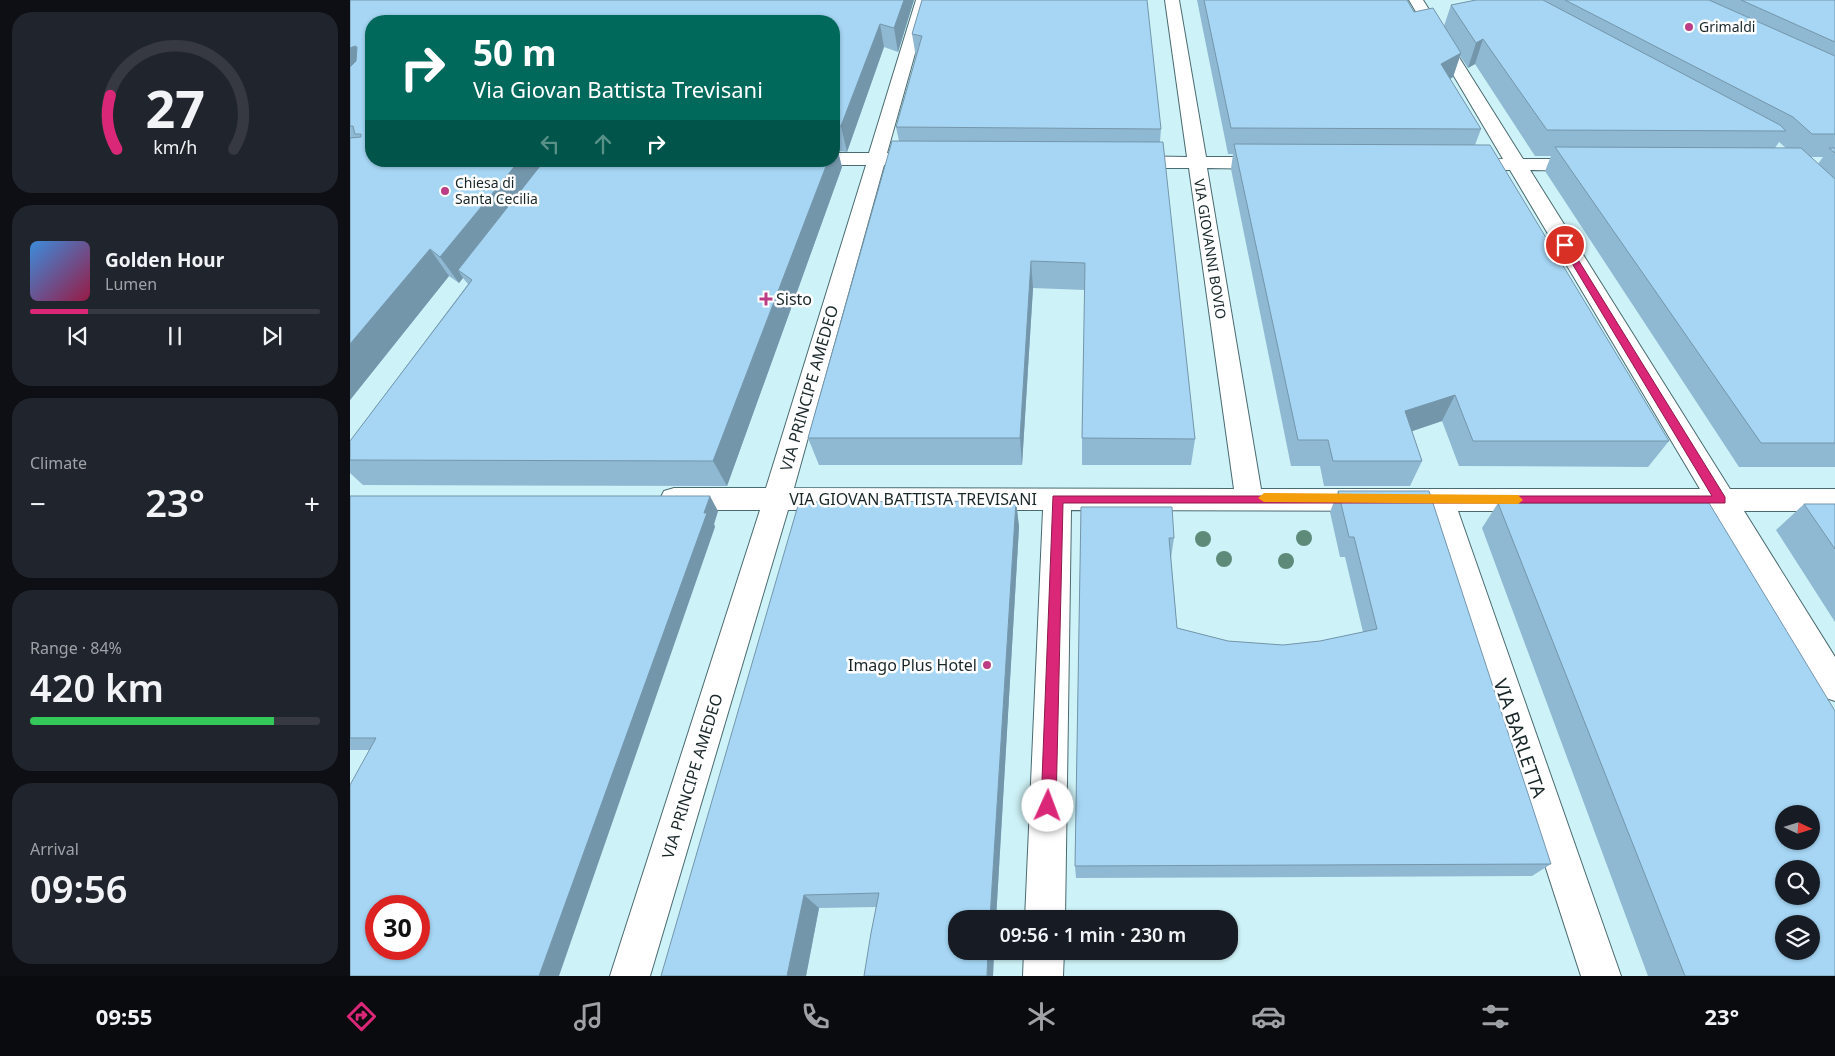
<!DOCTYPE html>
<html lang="en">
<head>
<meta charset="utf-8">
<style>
	body { margin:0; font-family:"Noto Sans",sans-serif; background:#20242c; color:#f1f3f6; height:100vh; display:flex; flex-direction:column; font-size:19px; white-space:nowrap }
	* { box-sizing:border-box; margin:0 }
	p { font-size:16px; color:#9ea1a6 }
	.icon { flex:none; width:28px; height:28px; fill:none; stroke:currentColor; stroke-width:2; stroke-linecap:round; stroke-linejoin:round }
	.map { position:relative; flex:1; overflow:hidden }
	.drawer { display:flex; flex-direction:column; gap:12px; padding:12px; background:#0d0f14; width:350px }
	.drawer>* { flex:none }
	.hud { position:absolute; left:15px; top:15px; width:475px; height:152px; border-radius:20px; box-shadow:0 1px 4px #0004; background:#00695c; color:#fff; overflow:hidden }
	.needle { width:32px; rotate:94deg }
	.controls { position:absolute; left:1425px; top:805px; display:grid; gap:10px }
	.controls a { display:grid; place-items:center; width:45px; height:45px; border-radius:50%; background:#171b24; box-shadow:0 1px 4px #0004; font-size:25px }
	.speed { position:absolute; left:15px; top:895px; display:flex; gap:10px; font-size:25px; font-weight:700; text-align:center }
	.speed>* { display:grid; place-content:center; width:65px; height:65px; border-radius:50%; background:#171b24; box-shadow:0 1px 4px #0004; line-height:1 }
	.speed .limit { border:8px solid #d22; background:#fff; color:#111 }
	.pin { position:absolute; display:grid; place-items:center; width:42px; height:42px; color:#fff; margin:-21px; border:2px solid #fff; border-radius:50%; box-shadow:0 1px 5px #0007 }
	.me { position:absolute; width:55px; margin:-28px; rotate:2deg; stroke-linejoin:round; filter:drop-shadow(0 0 4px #0008) }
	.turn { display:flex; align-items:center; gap:18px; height:105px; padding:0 25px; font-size:22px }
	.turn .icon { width:65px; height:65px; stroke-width:2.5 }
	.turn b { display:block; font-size:35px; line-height:42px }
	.lanes { display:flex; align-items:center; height:48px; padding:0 25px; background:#0003; justify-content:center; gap:25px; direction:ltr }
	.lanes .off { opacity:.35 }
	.big { font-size:38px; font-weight:600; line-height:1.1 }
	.drawer .tile { flex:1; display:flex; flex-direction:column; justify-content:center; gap:8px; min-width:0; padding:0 18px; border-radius:20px; background:#20242c }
	.drawer .dial { align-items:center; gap:0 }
	.dial svg { height:130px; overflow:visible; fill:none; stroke:#363941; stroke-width:7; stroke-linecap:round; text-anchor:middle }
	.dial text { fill:#f1f3f6; stroke:none }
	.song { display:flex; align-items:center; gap:15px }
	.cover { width:60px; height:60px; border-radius:8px; background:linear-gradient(135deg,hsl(210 70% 55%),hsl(340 70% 35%)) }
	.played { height:5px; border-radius:2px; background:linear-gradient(90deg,#db2777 20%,#363941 20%) }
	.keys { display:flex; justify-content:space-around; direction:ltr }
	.heat { display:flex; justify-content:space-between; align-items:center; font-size:28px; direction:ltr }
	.charge { height:8px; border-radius:4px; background:linear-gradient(90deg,#34c759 84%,#363941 0) }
	.trip { position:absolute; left:598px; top:910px; width:290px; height:50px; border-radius:20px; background:#171b24; box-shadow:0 1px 4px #0004; font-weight:600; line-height:50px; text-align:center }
	.menu { display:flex; height:80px; justify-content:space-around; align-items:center; background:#090b0e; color:#9ea1a6 }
	.menu .icon { width:35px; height:35px }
	.menu .selected { color:#db2777 }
	.menu b { font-size:22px; color:#f1f3f6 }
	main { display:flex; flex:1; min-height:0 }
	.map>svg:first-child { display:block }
</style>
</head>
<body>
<main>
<section class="drawer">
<div class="tile dial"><svg viewBox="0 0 100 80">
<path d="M14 69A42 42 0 1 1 86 69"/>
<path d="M14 69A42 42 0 0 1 10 36" stroke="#db2777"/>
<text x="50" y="56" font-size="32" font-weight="700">27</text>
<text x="50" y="72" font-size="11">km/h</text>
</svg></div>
<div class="tile">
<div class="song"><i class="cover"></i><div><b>Golden Hour</b><p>Lumen</p></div></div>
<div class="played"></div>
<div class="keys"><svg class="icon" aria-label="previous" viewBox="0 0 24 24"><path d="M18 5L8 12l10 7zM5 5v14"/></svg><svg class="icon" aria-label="pause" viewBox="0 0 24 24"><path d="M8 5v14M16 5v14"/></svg><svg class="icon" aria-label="next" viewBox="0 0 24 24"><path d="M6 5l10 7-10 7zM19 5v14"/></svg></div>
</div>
<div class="tile"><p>Climate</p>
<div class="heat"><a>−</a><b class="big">23°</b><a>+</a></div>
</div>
<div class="tile"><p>Range · 84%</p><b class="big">420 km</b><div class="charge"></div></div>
<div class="tile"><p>Arrival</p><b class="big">09:56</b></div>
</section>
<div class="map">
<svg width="1485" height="976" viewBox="0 0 1485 976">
	<rect width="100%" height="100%" fill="#cdf2f7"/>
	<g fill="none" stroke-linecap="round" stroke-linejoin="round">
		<defs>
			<g id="street">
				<path d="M566,0h14l-43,153 14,2 2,4 -2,4 -17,2 -90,323 440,1 -45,-321h-62l-7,-2 -2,-4 2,-4 7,-2 60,1 -22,-157h14l27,157h63l7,2 2,4 -2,4 -7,2 -62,-1 54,321h439l-190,-319h-46l-7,-2 -2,-4 2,-4 46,-1 -94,-159h14l100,159h61l7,2 2,4 -2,4 -7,2 -54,-1 200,319h105v22h-91l91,146v44l-12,-4 -110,-186h-255l163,465h-40l-151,-465 -359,-1 -6,409h-40l18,-409h-255l-138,466h-40l150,-466h-86l-10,-3 -4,-8 4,-8 10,-3h92l100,-323h-32l-8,-4h8v-8h35z"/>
				<path d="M674,951h40l-1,25h-40z"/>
			</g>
		</defs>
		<use href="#street" stroke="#4a6b70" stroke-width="2"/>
		<use href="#street" fill="#fff" fill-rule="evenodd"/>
	</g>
	<g fill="#5e8a7a">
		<circle cx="954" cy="538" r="8"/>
		<circle cx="853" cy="539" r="8"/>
		<circle cx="874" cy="559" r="8"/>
		<circle cx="936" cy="561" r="8"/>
	</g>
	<g fill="#8fb8d2" fill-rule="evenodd">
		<path d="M0,0h564l-16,52 -14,-5 -37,105 -9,-1 4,16 -115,319 -364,-1 -13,-12v-32l118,-157 -5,-6 -4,5 -10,-7 -99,124zM484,21v140h-463z"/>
		<path d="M572,0l239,129 -1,13 35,297 -4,26h-109v-27l3,-148 -52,-2 -11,177h-203l-11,-27 91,-297 -3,-14 20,-70 -4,-23z"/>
		<path d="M847,0h210l7,12 30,14 7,-21 25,-5h359v467h-96l-194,-296 6,-15h-16l-60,-92 -7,4 -8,-12 -7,21 -3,2 31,50 -6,16 194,296 -21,26 -189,-1 -17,-45 -30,10 10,30 -12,25h-86l-4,-20h-29l-60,-297 2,-15h-5zM1429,142l7,6h-11zM1461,157h12l-5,7z"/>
		<path d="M988,491l213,373 -19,12 -456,2 -1,-12 6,-359 93,31 -3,20 6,70 51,13 55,4 37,-4 43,-9 -18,-75h-5l-10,-45z"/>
		<path d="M0,496l368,15 -4,13 1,3 -345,223h-20z"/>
		<path d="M666,501l3,26 -23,392h-40l38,32 -1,25h-129l12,-69 -57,1 -13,68h-145z"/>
		<path d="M1148,503l337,473h-187l-166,-448z"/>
		<path d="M1454,504h31v118l-59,-92z"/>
	</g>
	<g fill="#7496ab">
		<path d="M554,0h10l-16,52 -4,-24z"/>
		<path d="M530,24l4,23 -37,105 -6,-26z"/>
		<path d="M1133,39l-8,25 -7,4 8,-25z"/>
		<path d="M5,46l15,23 -20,14v-35z"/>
		<path d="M1111,53l-8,24 -20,12 8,-25z"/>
		<path d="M485,142l7,25 -115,319 -14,-25 115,-300h6v-16z"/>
		<path d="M169,161h34l-95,109 5,8 -4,5 -19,-26z"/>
		<path d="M80,249l19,27 -99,124v-56z"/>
		<path d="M681,261l2,27 -11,177 -2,-27z"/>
		<path d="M1105,395l-13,26 -47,16 10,-26z"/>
		<path d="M360,496l8,15 -4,13 1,3 -156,449h-20z"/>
		<path d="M666,501l3,26 -23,392h-6z"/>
		<path d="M454,895l15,13 -13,68h-19z"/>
		<path d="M638,951h6l-1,25h-6z"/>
	</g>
	<g fill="#a6d6f4" stroke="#7496ab" fill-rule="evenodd">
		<path d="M0,0h554l-10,28 -14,-4 -39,102h-7v-105h-463v140h148l-79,96 -10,-8 -80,95v-206l11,-1v-3h-6l-2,-8h-3v-59l6,-6 1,-14 -2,-1 -5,2z"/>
		<path d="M572,0h225l14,129 -265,-2 26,-91 -10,-2z"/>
		<path d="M854,0h203l7,12 19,-4 28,45 -20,11 40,65 -250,-1z"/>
		<path d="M1126,0h67l237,125 6,6 -239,-1 -64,-91 -7,4 -25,-38z"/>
		<path d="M1215,0h144l126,56v78h-23l-19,-17z"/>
		<path d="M1391,0h94v42z"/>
		<path d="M542,141l271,1 32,297 -113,-1 3,-175 -54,-2 -11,177h-212z"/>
		<path d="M884,144l256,1 179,296h-196l-18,-46 -50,16 17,50h-89l-5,-21h-30z"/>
		<path d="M1205,147l246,1 34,31v264h-74z"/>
		<path d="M1479,148h6v5z"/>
		<path d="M194,161h284l-115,300 -363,-1v-19l122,-161 -14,-10z"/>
		<path d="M988,491h91l122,373 -476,2 6,-359h91l2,31h-5l8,90 51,13 55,4 37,-4 57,-12 -23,-92h-5z"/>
		<path d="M0,496h360l-6,17h3l-168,463h-189v-191l26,-47h-26zM26,906h43v43h-43z"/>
		<path d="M666,501l-26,418h-34v32h32l-1,25h-123l7,-43 8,-40 -75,2 -17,81h-126l138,-474z"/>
		<path d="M1148,503h211l126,208v265h-150zM1434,814h27v27h-27zM1434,869h27v27h-27zM1434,924h27v27h-27z"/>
		<path d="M1454,504h31v45z"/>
	</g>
	<path fill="#db2777" stroke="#8e194d" d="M1212,244l7,1 156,252v6h-662l-7,303 -2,5 -6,2 -5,-2 -2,-5 12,-310h659l-151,-251z"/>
	<path fill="#f59e0b" d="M914,493l254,2 5,5 -5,4 -254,-2 -6,-4z"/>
	<g fill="#bd3c86" stroke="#fff" stroke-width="2">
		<circle cx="1339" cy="27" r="5"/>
		<circle cx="95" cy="191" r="5"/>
		<path d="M413.5 291.5h5v5h5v5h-5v5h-5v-5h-5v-5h5z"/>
		<circle cx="637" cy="665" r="5"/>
	</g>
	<g text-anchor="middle" stroke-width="5" stroke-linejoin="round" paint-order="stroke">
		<g font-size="14" fill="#192729" stroke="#fff" text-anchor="start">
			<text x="1349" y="32">Grimaldi</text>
			<text x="105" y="188">Chiesa di<tspan x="105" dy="16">Santa Cecilia</tspan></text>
		</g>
		<g font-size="14" fill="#192729" stroke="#fff">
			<text transform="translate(860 249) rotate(81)" y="5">VIA GIOVANNI BOVIO</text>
		</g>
		<g font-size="16" fill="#192729" stroke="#fff" text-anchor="start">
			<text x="426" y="305">Sisto</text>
			<text x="627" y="671" text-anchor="end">Imago Plus Hotel</text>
		</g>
		<g font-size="16" fill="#192729" stroke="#fff">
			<text transform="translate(459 388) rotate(-74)" y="6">VIA PRINCIPE AMEDEO</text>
			<text x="563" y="505">VIA GIOVAN BATTISTA TREVISANI</text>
			<text transform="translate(342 776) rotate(-73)" y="6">VIA PRINCIPE AMEDEO</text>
		</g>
		<g font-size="19" fill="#192729" stroke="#fff">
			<text transform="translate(1170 738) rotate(71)" y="7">VIA BARLETTA</text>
		</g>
	</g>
</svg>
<div class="controls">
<a><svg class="needle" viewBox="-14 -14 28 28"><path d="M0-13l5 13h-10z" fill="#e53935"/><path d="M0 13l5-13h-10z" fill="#9ea1a6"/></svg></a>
<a><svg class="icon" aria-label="search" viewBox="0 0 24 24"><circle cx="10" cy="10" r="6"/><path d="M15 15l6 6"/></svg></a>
<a><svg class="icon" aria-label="layers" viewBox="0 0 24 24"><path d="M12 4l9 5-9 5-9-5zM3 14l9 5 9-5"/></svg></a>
</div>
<div class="speed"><div class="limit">30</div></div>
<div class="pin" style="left:1215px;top:245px;background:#d93025"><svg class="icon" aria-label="arrive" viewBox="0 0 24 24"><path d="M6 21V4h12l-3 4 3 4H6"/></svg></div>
<svg class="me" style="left:698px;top:806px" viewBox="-20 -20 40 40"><circle r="19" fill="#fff"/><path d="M0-13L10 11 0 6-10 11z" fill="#db2777"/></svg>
<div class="trip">09:56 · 1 min · 230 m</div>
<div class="hud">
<div class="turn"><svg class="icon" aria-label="right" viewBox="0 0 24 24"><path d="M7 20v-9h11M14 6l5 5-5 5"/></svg><div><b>50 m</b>Via Giovan Battista Trevisani</div></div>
<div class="lanes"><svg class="icon off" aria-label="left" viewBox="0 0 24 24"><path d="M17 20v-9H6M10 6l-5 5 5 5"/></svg><svg class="icon off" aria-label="ahead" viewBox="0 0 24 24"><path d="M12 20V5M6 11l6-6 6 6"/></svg><svg class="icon" aria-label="right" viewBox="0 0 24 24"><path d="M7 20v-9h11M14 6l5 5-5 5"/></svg></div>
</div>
</div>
</main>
<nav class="menu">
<b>09:55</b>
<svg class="icon selected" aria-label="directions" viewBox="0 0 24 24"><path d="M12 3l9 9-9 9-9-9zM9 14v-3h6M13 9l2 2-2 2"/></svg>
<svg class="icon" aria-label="music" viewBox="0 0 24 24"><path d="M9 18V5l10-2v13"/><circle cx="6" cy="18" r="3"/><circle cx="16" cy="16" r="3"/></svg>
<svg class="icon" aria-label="phone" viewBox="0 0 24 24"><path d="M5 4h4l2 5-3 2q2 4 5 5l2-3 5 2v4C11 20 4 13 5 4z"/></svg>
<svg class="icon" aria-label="climate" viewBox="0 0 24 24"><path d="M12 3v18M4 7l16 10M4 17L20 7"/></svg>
<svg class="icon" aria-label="car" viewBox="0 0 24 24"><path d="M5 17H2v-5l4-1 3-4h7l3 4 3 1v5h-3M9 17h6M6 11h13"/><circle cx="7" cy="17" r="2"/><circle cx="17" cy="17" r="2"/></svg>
<svg class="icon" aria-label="filters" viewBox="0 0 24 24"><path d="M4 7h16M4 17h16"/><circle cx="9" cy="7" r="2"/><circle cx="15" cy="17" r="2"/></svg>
<b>23°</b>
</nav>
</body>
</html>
